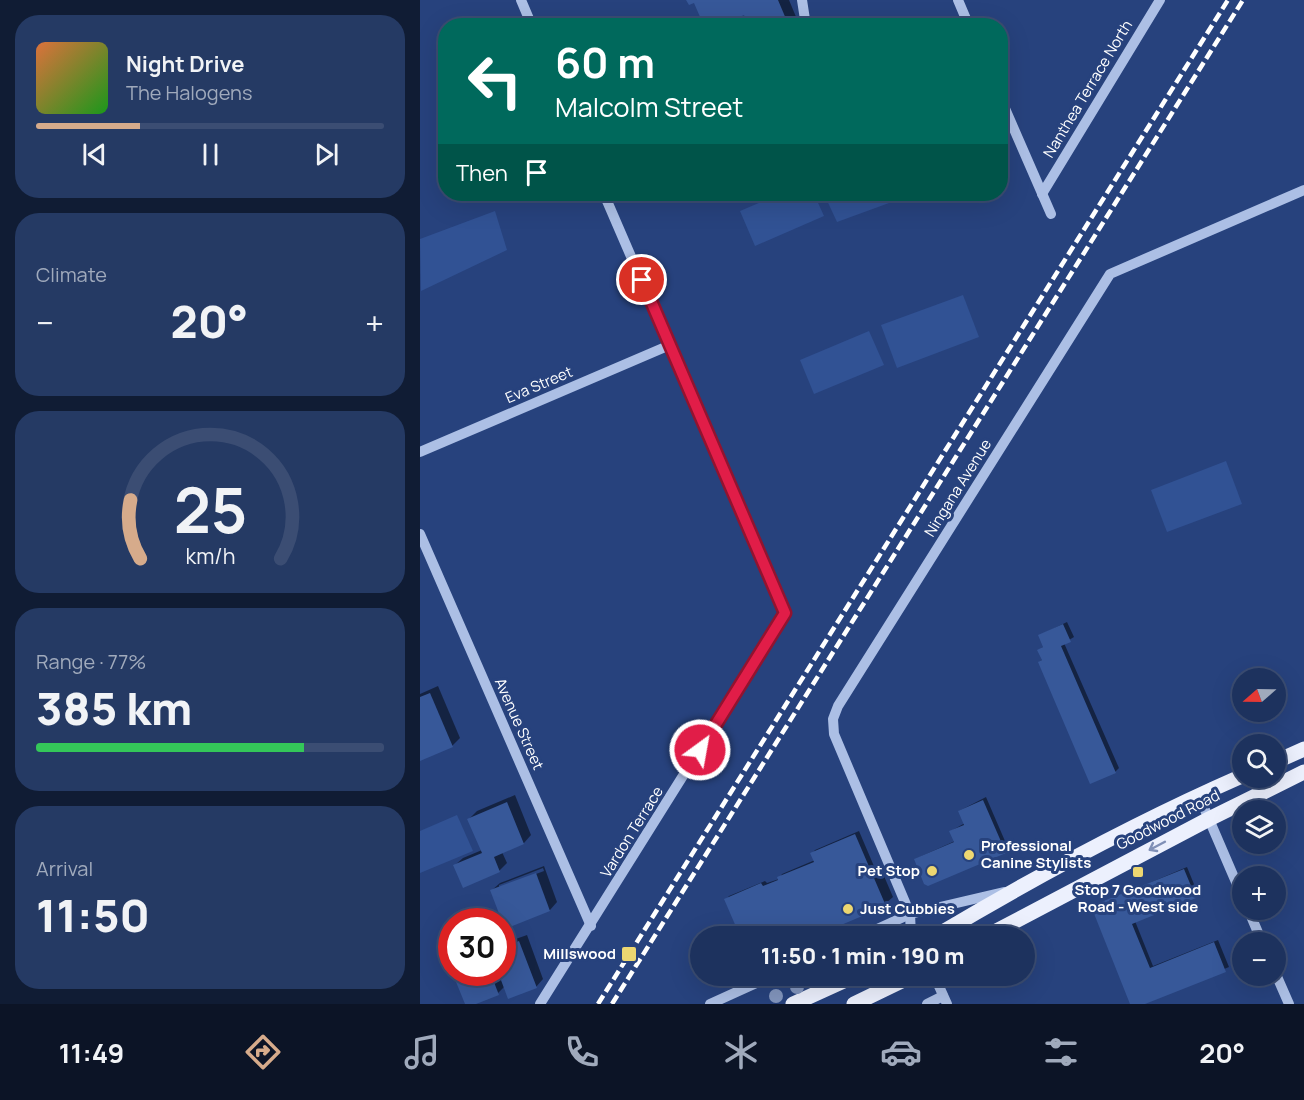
<!DOCTYPE html>
<html lang="en">
<head>
<meta charset="utf-8">
<style>
	body { margin:0; font-family:Manrope,sans-serif; background:#253a64; color:#f1f3f6; height:100vh; display:flex; flex-direction:column; font-size:22px; white-space:nowrap }
	* { box-sizing:border-box; margin:0 }
	p { font-size:20px; color:#a0aabc }
	.icon { flex:none; width:33px; height:33px; fill:none; stroke:currentColor; stroke-width:2; stroke-linecap:round; stroke-linejoin:round }
	.map { position:relative; flex:1; overflow:hidden }
	.side { display:flex; flex-direction:column; gap:15px; padding:15px; background:#101c34; width:420px }
	.side>* { flex:none }
	.banner { position:absolute; left:18px; top:18px; width:570px; height:183px; border-radius:24px; box-shadow:0 6px 24px #0002,0 0 0 2px #3b4d73; background:#00695c; color:#fff; overflow:hidden }
	.needle { width:39px; rotate:250deg }
	.tools { position:absolute; left:812px; top:668px; display:grid; gap:12px }
	.tools a { display:grid; place-items:center; width:54px; height:54px; border-radius:50%; background:#1d325e; box-shadow:0 6px 24px #0002,0 0 0 2px #3b4d73; font-size:30px }
	.speed { position:absolute; left:18px; top:908px; display:flex; gap:12px; font-size:30px; font-weight:700; text-align:center }
	.speed>* { display:grid; place-content:center; width:78px; height:78px; border-radius:50%; background:#1d325e; box-shadow:0 6px 24px #0002,0 0 0 2px #3b4d73; line-height:1 }
	.speed .limit { border:9px solid #d22; background:#fff; color:#111 }
	.pin { position:absolute; display:grid; place-items:center; width:51px; height:51px; color:#fff; margin:-26px; border:3px solid #fff; border-radius:50%; box-shadow:0 2px 6px #0007 }
	.me { position:absolute; width:66px; margin:-33px; rotate:32deg; stroke-linejoin:round; filter:drop-shadow(0 0 4px #0008) }
	.turn { display:flex; align-items:center; gap:21px; height:126px; padding:0 18px; font-size:27px }
	.turn .icon { width:78px; height:78px; stroke-width:2.5 }
	.turn b { display:block; font-size:42px; line-height:51px }
	.then { display:flex; align-items:center; height:57px; padding:0 18px; background:#0003; gap:12px; font-size:22px }
	.big { font-size:45px; font-weight:800; line-height:1.1 }
	.side .tile { flex:1; display:flex; flex-direction:column; justify-content:center; gap:9px; min-width:0; padding:0 21px; border-radius:24px; background:#253a64 }
	.side .dial { align-items:center; gap:0 }
	.dial svg { height:156px; overflow:visible; fill:none; stroke:#3b4d73; stroke-width:7; stroke-linecap:round; text-anchor:middle }
	.dial text { fill:#f1f3f6; stroke:none }
	.song { display:flex; align-items:center; gap:18px }
	.cover { width:72px; height:72px; border-radius:9px; background:linear-gradient(135deg,hsl(20 70% 55%),hsl(120 70% 35%)) }
	.played { height:6px; border-radius:3px; background:linear-gradient(90deg,#d6ab8b 30%,#3b4d73 30%) }
	.keys { display:flex; justify-content:space-around; direction:ltr }
	.heat { display:flex; justify-content:space-between; align-items:center; font-size:33px; direction:ltr }
	.charge { height:9px; border-radius:4px; background:linear-gradient(90deg,#34c759 77%,#3b4d73 0) }
	.trip { position:absolute; left:270px; top:926px; width:345px; height:60px; border-radius:30px; background:#1d325e; box-shadow:0 6px 24px #0002,0 0 0 2px #3b4d73; font-weight:800; line-height:60px; text-align:center }
	.dock { display:flex; height:96px; justify-content:space-around; align-items:center; background:#0c1426; color:#a0aabc }
	.dock .icon { width:42px; height:42px }
	.dock .current { color:#d6ab8b }
	.dock b { font-size:27px; color:#f1f3f6 }
	main { display:flex; flex:1; min-height:0 }
	.map>svg:first-child { display:block }
</style>
</head>
<body>
<main>
<section class="side">
<div class="tile">
<div class="song"><i class="cover"></i><div><b>Night Drive</b><p>The Halogens</p></div></div>
<div class="played"></div>
<div class="keys"><svg class="icon" aria-label="previous" viewBox="0 0 24 24"><path d="M18 5L8 12l10 7zM5 5v14"/></svg><svg class="icon" aria-label="pause" viewBox="0 0 24 24"><path d="M8 5v14M16 5v14"/></svg><svg class="icon" aria-label="next" viewBox="0 0 24 24"><path d="M6 5l10 7-10 7zM19 5v14"/></svg></div>
</div>
<div class="tile"><p>Climate</p>
<div class="heat"><a>−</a><b class="big">20°</b><a>+</a></div>
</div>
<div class="tile dial"><svg viewBox="0 0 100 80">
<path d="M14 69A42 42 0 1 1 86 69"/>
<path d="M14 69A42 42 0 0 1 9 39" stroke="#d6ab8b"/>
<text x="50" y="56" font-size="32" font-weight="700">25</text>
<text x="50" y="72" font-size="11">km/h</text>
</svg></div>
<div class="tile"><p>Range · 77%</p><b class="big">385 km</b><div class="charge"></div></div>
<div class="tile"><p>Arrival</p><b class="big">11:50</b></div>
</section>
<div class="map">
<svg width="884" height="1004" viewBox="0 0 884 1004">
	<rect width="100%" height="100%" fill="#27427d"/>
	<g fill="#315294">
		<path d="M360,194h34l10,22 -69,30 -15,-35z"/>
		<path d="M404,194h87v1l-74,27z"/>
		<path d="M75,211l12,39 -86,41 -1,-52z"/>
		<path d="M543,295l16,42 -82,31 -16,-43z"/>
		<path d="M449,331l15,34 -70,29 -14,-34z"/>
		<path d="M806,461l16,43 -75,28 -16,-42z"/>
		<path d="M37,815l16,36 -53,22v-42z"/>
	</g>
	<g fill="#0007" fill-rule="evenodd">
		<path d="M268,0h101l10,24 -32,2 -3,-8z"/>
		<path d="M647,622l7,15 -10,6 55,125 -4,4 -76,-110 4,-3 -4,-9 5,-4 -4,-11z"/>
		<path d="M18,686l22,52 -8,8 -32,14v-66z"/>
		<path d="M95,795l16,40 -7,8 -22,9 5,11 -8,8 -44,-6 8,-7 19,-8 -13,-31 8,-8z"/>
		<path d="M566,797l22,51 -3,3 -90,8 40,-18 -4,-10 14,-8 -6,-12z"/>
		<path d="M439,831l20,47 5,-2 9,21 -8,7 -75,32h-69l-15,-36 3,-4 36,-15 2,2 12,-4 3,-5 33,-14 -3,-6 3,-4z"/>
		<path d="M124,866l13,36 -7,8 -44,17 -14,-37 8,-7zM123,868l1,3 -45,17v-3z"/>
		<path d="M767,867l11,27 -63,27 18,45 65,-26 11,27 -88,37h-9l-39,-97z"/>
		<path d="M107,935l16,44 -7,8 -31,-1 -7,7 -31,11 -13,-32h48v-28z"/>
	</g>
	<g fill="#375899">
		<path d="M266,0h92l11,26h-24l-2,-6 -9,4 -1,-4 -6,2 -3,-7 -26,11h-14l-10,-23 -5,2z"/>
		<path d="M643,624l8,18 -10,4 55,127 -26,11 -52,-122 4,-2 -5,-10 6,-3 -5,-12z"/>
		<path d="M10,693l23,54 -33,14v-64z"/>
		<path d="M563,800l23,53 -78,33 -4,-2 -10,-25 40,-17 -5,-11 15,-6 -6,-14z"/>
		<path d="M87,802l17,42 -30,13 6,15 -37,16 -10,-23 29,-12 -15,-34z"/>
		<path d="M435,834l31,72 -71,30h-75l-16,-37 37,-16 2,3 15,-6 -1,-3 37,-15 -4,-9z"/>
		<path d="M764,869l12,29 -64,26 18,44 64,-26 12,30 -81,32h-15l-39,-98z"/>
		<path d="M116,873l14,38 -45,18 -15,-39z"/>
		<path d="M99,941l18,47 -29,11 -10,-27h4v-24z"/>
		<path d="M32,945v25h-1l-8,-21z"/>
		<path d="M32,972h38l9,23 -23,9h-11z"/>
	</g>
	<g fill="none" stroke-linecap="round" stroke-linejoin="round">
		<g stroke="#acbfe5" stroke-width="10">
			<path d="M101,0l11,26"/>
			<path d="M382,0l4,26"/>
			<path d="M538,0l11,26"/>
			<path d="M580,97l51,117"/>
			<path d="M622,194l118,-194"/>
			<path d="M0,452l250,-107"/>
			<path d="M0,534l171,392"/>
			<path d="M779,796l43,100"/>
			<path d="M828,909l14,33"/>
			<path d="M442,936l48,-22 94,-22"/>
			<path d="M491,936l-1,-22 -76,-180 -1,-15 5,-13 272,-432 194,-84"/>
			<path d="M855,972l14,32"/>
			<path d="M514,975l13,29"/>
			<path d="M120,1004l245,-391 -181,-419"/>
			<path d="M290,1004l64,-29"/>
			<path d="M507,1004l16,-8"/>
		</g>
		<g stroke="#ecf0fd" stroke-width="15">
			<path d="M855,762l29,-13"/>
			<path d="M516,936c99,-59 201,-114 306,-160"/>
			<path d="M567,936l222,-117 95,-47"/>
			<path d="M373,1004l64,-29"/>
			<path d="M434,1004l60,-29"/>
		</g>
		<g stroke="#fff" stroke-width="4.5" stroke-dasharray="10 4.5" stroke-linecap="butt">
			<path d="M178,1004l630,-1004"/>
			<path d="M192,1004l631,-1004"/>
		</g>
	</g>
	<g fill="#8396be">
		<circle cx="377" cy="987" r="7"/>
		<circle cx="356" cy="996" r="7"/>
	</g>
	<defs><path id="oneway-shaft" d="M-6 0H5M1.5-3L5.5 0L1.5 3" fill="none" stroke-width="1.6" stroke-linecap="round" stroke-linejoin="round" transform="scale(1.5)"/></defs>
	<use stroke="#8090b7" href="#oneway-shaft" transform="translate(737 846) rotate(152)"/>
	<g fill="none" stroke-linecap="round" stroke-linejoin="round">
		<defs>
			<path id="route" d="M222,280l143,333 -85,137"/>
		</defs>
		<use href="#route" stroke="#92132f" stroke-width="15"/>
		<use href="#route" stroke="#e11d48" stroke-width="10"/>
	</g>
	<g fill="#edd771" stroke="#27427d" stroke-width="2">
		<circle cx="549" cy="855" r="6"/>
		<circle cx="512" cy="871" r="6"/>
		<rect x="712" y="866" width="12" height="12" rx="3"/>
		<circle cx="428" cy="909" r="6"/>
		<rect x="201" y="946" width="16" height="16" rx="3"/>
	</g>
	<g text-anchor="middle" stroke-width="6" stroke-linejoin="round" paint-order="stroke">
		<g font-size="15" fill="#fff" stroke="#27427d">
			<text transform="translate(668 89) rotate(-59)" y="5">Nanthea Terrace North</text>
			<text transform="translate(119 385) rotate(-23)" y="5">Eva Street</text>
			<text transform="translate(538 488) rotate(-58)" y="5">Ningana Avenue</text>
			<text transform="translate(99 724) rotate(66)" y="5">Avenue Street</text>
			<text transform="translate(748 820) rotate(-27)" y="5">Goodwood Road</text>
			<text transform="translate(212 832) rotate(-58)" y="5">Vardon Terrace</text>
		</g>
		<g font-size="15" font-weight="bold" fill="#fff" stroke="#27427d" text-anchor="start">
			<text x="561" y="851">Professional<tspan x="561" dy="17">Canine Stylists</tspan></text>
			<text x="500" y="876" text-anchor="end">Pet Stop</text>
			<text x="718" y="895" text-anchor="middle">Stop 7 Goodwood<tspan x="718" dy="17">Road - West side</tspan></text>
			<text x="440" y="914">Just Cubbies</text>
			<text x="196" y="959" text-anchor="end">Millswood</text>
		</g>
	</g>
</svg>
<div class="tools">
<a><svg class="needle" viewBox="-14 -14 28 28"><path d="M0-13l5 13h-10z" fill="#e53935"/><path d="M0 13l5-13h-10z" fill="#a0aabc"/></svg></a>
<a><svg class="icon" aria-label="search" viewBox="0 0 24 24"><circle cx="10" cy="10" r="6"/><path d="M15 15l6 6"/></svg></a>
<a><svg class="icon" aria-label="layers" viewBox="0 0 24 24"><path d="M12 4l9 5-9 5-9-5zM3 14l9 5 9-5"/></svg></a>
<a>+</a>
<a>−</a>
</div>
<div class="speed"><div class="limit">30</div></div>
<div class="pin" style="left:222px;top:280px;background:#d93025"><svg class="icon" aria-label="arrive" viewBox="0 0 24 24"><path d="M6 21V4h12l-3 4 3 4H6"/></svg></div>
<svg class="me" style="left:280px;top:750px" viewBox="-20 -20 40 40"><circle r="17" fill="#e11d48" stroke="#fff" stroke-width="3"/><path d="M0-11L8 9 0 5-8 9z" fill="#fff"/></svg>
<div class="trip">11:50 · 1 min · 190 m</div>
<div class="banner">
<div class="turn"><svg class="icon" aria-label="left" viewBox="0 0 24 24"><path d="M17 20v-9H6M10 6l-5 5 5 5"/></svg><div><b>60 m</b>Malcolm Street</div></div>
<div class="then">Then<svg class="icon" aria-label="arrive" viewBox="0 0 24 24"><path d="M6 21V4h12l-3 4 3 4H6"/></svg></div>
</div>
</div>
</main>
<nav class="dock">
<b>11:49</b>
<svg class="icon current" aria-label="directions" viewBox="0 0 24 24"><path d="M12 3l9 9-9 9-9-9zM9 14v-3h6M13 9l2 2-2 2"/></svg>
<svg class="icon" aria-label="music" viewBox="0 0 24 24"><path d="M9 18V5l10-2v13"/><circle cx="6" cy="18" r="3"/><circle cx="16" cy="16" r="3"/></svg>
<svg class="icon" aria-label="phone" viewBox="0 0 24 24"><path d="M5 4h4l2 5-3 2q2 4 5 5l2-3 5 2v4C11 20 4 13 5 4z"/></svg>
<svg class="icon" aria-label="climate" viewBox="0 0 24 24"><path d="M12 3v18M4 7l16 10M4 17L20 7"/></svg>
<svg class="icon" aria-label="car" viewBox="0 0 24 24"><path d="M5 17H2v-5l4-1 3-4h7l3 4 3 1v5h-3M9 17h6M6 11h13"/><circle cx="7" cy="17" r="2"/><circle cx="17" cy="17" r="2"/></svg>
<svg class="icon" aria-label="filters" viewBox="0 0 24 24"><path d="M4 7h16M4 17h16"/><circle cx="9" cy="7" r="2"/><circle cx="15" cy="17" r="2"/></svg>
<b>20°</b>
</nav>
</body>
</html>
